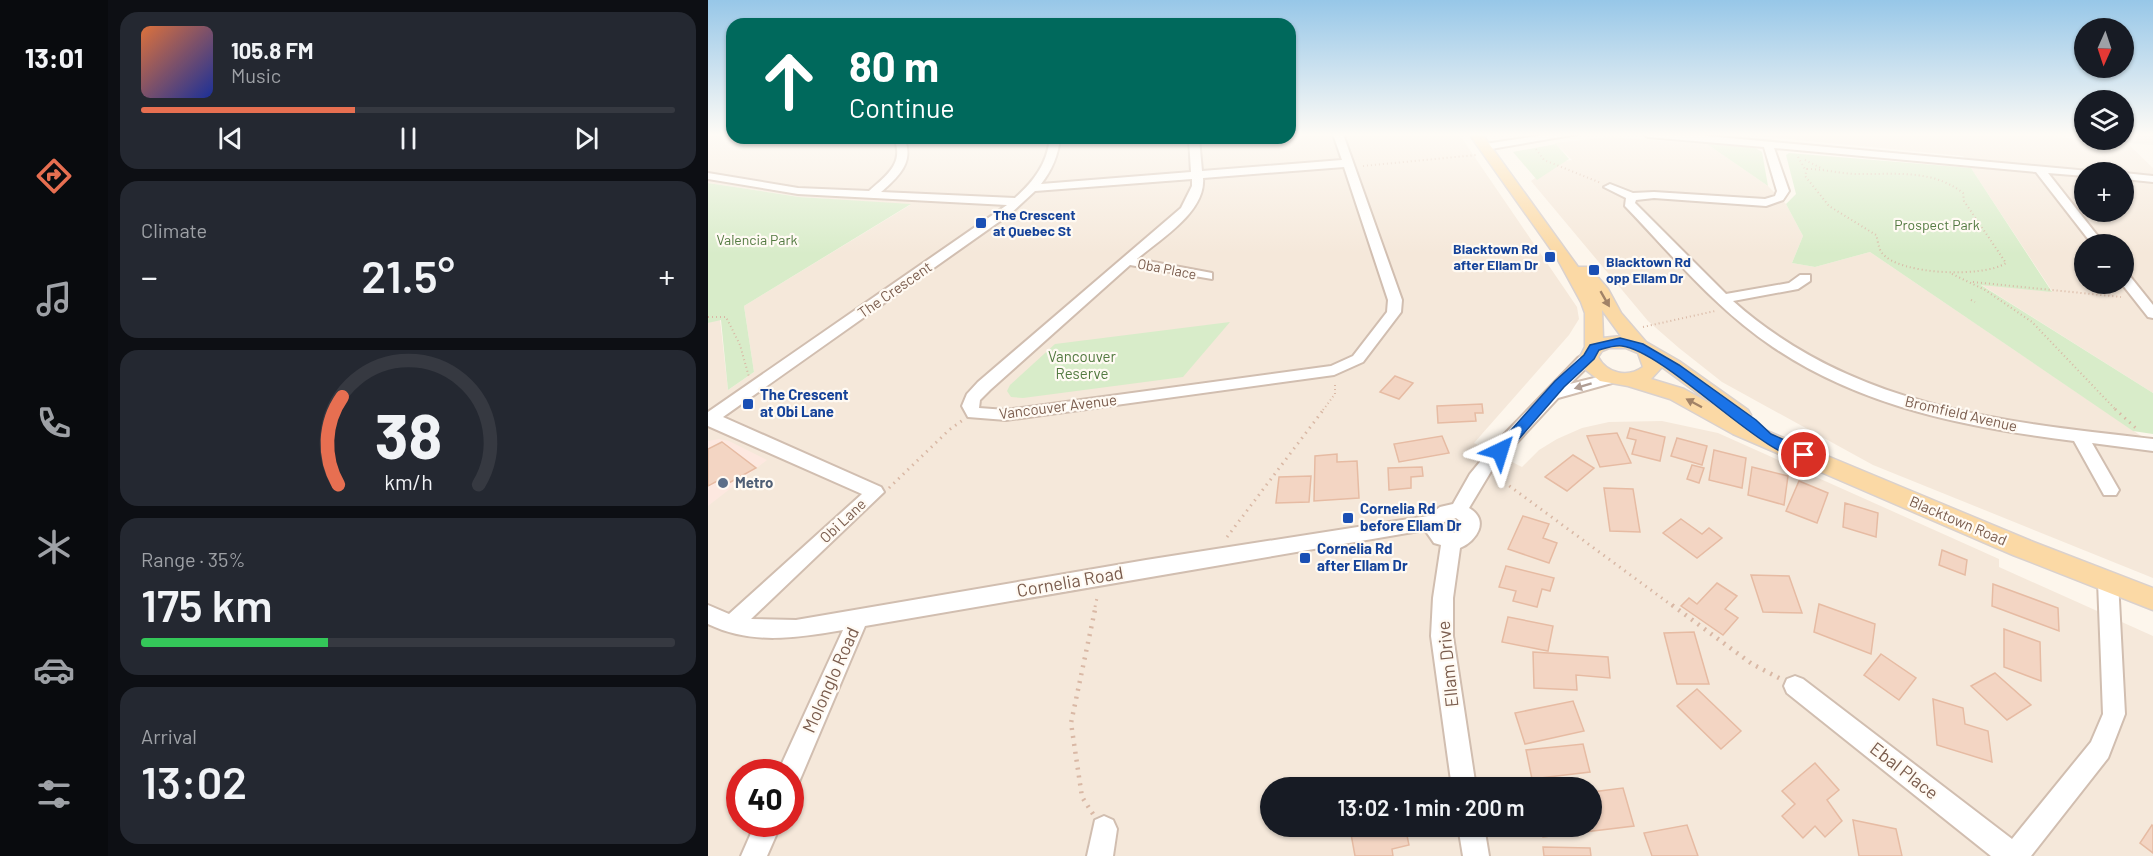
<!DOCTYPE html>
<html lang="en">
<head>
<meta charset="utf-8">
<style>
	body { margin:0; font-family:Barlow,sans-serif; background:#242831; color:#f1f3f6; height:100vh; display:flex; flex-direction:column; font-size:22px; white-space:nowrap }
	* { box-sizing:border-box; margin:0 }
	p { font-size:20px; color:#9ea1a6 }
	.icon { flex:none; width:33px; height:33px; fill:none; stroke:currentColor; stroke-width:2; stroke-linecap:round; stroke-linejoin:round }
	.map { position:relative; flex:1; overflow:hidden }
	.drawer { display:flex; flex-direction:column; gap:12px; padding:12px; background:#0d0f14; width:600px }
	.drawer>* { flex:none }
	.hud { position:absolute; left:18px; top:18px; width:570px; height:126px; border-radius:18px; box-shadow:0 2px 4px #0004; background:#00695c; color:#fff; overflow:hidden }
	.needle { width:39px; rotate:183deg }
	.controls { position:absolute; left:1366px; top:18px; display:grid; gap:12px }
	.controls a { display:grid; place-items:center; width:60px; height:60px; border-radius:50%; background:#171b24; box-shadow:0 2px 4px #0004; font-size:30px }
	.speed { position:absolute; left:18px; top:759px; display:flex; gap:12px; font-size:30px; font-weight:700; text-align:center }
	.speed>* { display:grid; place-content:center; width:78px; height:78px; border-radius:50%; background:#171b24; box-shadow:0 2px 4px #0004; line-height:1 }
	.speed .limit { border:9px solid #d22; background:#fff; color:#111 }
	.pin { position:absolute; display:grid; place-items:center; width:51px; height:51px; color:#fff; margin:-26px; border:3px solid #fff; border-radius:50%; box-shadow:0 2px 6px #0007 }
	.me { position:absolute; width:66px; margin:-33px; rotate:41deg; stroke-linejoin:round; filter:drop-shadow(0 0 4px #0008) }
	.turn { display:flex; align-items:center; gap:21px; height:126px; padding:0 24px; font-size:27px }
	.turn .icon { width:78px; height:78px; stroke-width:2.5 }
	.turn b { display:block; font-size:42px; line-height:51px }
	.big { font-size:45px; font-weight:600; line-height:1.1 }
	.drawer .tile { flex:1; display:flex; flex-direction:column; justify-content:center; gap:9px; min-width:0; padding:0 21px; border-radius:18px; background:#242831 }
	.drawer .dial { align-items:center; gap:0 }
	.dial svg { height:156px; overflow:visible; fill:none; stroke:#363941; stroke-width:7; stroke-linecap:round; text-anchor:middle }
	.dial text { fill:#f1f3f6; stroke:none }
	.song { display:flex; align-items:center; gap:18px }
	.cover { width:72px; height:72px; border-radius:9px; background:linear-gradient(135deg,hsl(20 70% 55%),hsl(230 70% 35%)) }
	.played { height:6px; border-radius:3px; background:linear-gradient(90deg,#e76f51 40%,#363941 40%) }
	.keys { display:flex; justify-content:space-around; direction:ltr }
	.heat { display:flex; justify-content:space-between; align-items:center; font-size:33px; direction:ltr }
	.charge { height:9px; border-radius:4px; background:linear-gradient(90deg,#34c759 35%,#363941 0) }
	.trip { position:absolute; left:552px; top:777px; width:342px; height:60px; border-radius:30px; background:#171b24; box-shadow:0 2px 4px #0004; font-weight:600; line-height:60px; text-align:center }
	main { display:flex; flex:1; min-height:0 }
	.dock { display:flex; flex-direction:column; width:108px; justify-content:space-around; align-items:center; background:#090b0e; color:#9ea1a6 }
	.dock .icon { width:42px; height:42px }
	.dock .active { color:#e76f51 }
	.dock b { font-size:27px; color:#f1f3f6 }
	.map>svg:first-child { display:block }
</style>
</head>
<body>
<main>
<nav class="dock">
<b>13:01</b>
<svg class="icon active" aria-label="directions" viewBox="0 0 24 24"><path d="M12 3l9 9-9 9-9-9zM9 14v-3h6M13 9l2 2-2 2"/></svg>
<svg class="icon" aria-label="music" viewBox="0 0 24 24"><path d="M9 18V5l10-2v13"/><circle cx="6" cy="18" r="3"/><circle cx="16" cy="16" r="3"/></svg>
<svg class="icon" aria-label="phone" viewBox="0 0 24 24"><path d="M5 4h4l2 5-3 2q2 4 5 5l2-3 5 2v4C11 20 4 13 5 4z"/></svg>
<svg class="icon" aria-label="climate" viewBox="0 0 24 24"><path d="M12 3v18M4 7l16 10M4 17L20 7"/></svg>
<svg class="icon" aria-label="car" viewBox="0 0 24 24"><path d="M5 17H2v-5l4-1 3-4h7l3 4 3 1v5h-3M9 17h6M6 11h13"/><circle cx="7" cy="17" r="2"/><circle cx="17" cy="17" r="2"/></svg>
<svg class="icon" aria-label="filters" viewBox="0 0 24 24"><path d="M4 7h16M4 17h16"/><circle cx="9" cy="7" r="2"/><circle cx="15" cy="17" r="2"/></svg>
</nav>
<section class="drawer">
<div class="tile">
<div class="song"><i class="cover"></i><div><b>105.8 FM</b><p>Music</p></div></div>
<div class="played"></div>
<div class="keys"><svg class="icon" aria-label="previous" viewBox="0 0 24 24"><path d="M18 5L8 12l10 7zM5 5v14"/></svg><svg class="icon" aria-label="pause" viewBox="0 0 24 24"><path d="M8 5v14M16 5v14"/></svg><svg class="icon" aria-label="next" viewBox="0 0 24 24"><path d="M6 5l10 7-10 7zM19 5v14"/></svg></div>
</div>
<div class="tile"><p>Climate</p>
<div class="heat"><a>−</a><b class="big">21.5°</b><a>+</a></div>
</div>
<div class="tile dial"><svg viewBox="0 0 100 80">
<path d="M14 69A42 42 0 1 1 86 69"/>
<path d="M14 69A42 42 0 0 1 16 24" stroke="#e76f51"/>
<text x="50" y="56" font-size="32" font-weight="700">38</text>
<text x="50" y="72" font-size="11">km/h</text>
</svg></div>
<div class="tile"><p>Range · 35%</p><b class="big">175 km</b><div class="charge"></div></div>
<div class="tile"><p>Arrival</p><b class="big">13:02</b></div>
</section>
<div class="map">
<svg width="1445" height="856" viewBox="0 0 1445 856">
	<rect width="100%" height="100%" fill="#fdf6ec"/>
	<g fill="#f5e8da" fill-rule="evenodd">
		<path d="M0,134h24v4h558v-4h169l118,173 2,12 -10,16 -95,108 48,24 17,-17 18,-11 25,-11 27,-6 53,-1 56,12 281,126v8l154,69v220h-1445v-533l12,-4 8,71 26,-18 -10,-66 166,-101 -111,-8 -91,-14zM32,772h50v52h-50zM562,788h322v38h-322z"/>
		<path d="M1030,134h286l103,9 26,25v225l-173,-109 72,7 -89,-135zM1377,172h39v40h-39zM1377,244h39v40h-39z"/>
		<path d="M901,137l98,7 61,42 18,18 17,32 -11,27 23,4 55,-15 283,192v134l-280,-113 -151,-83 -43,-34 -31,-27 -117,-140 26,-19 15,-2 -17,-17z"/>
	</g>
	<path fill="#fde8e0" d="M11,439l10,2 38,19 -59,46v-65z"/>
	<path fill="#efe9e4" d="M1416,134h29v11l-66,-5h37z"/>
	<g fill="#d8ecc9">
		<path d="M848,144l13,15 -32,21 -24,-28z"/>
		<path d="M999,144l48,4 7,4 6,34z"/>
		<path d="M1081,153l182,15 81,124 -71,-7 172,108v41l-20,-3 -263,-179 -55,15 -23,-4 11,-27 -17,-32 10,-10 -10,-39z"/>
		<path d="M0,183l91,14 112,7 -167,102 10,66 -26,18 -7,-70 -13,3z"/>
		<path d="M522,322l-47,55 -160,21 -12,-1 -4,-6 3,-6 45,-41z"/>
	</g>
	<g fill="#f3d5c3" stroke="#e6bba3" stroke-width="1.5">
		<path d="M687,376l18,7 -14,16 -19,-7z"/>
		<path d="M774,404l1,9h-8l1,8 -38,2 -1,-17z"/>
		<path d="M922,428l35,9 -5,24 -28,-7 4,-14 -9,-2z"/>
		<path d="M909,433l14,30 -31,4 -13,-31z"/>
		<path d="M734,436l7,17 -50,9 -5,-18z"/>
		<path d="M969,438l30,8 -5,19 -31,-9z"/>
		<path d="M14,442l34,26 -29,16 -6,-5 -13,7v-37z"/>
		<path d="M1006,450l32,8 -4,30 -33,-8z"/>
		<path d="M629,454v8l20,-1 2,37 -45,3 1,-45z"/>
		<path d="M865,455l21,13 -27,23 -22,-14z"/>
		<path d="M984,465l12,3 -5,15 -12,-4z"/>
		<path d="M714,467l1,9 -12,1v11l-22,2 -1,-22z"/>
		<path d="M1044,467l36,9 -4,29 -36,-10z"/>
		<path d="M603,476l-2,26 -33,1 3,-26z"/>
		<path d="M1091,481l29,12 -11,30 -31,-12z"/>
		<path d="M896,488l29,1 7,43 -30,-1z"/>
		<path d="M1137,503l33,10 -2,24 -33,-10z"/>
		<path d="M815,516l26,8 -6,14 14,5 -8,20 -41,-14z"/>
		<path d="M973,519l21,15 7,-6 13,10 -25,20 -34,-25z"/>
		<path d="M1234,550l25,10 -2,15 -26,-10z"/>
		<path d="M798,566l48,12 -4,13 -8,-2 -5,18 -24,-6 3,-10 -17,-4z"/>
		<path d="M1043,575l38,1 13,37 -39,-1z"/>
		<path d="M1009,583l20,13 -12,13 13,9 -15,17 -42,-29 8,-8 8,6z"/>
		<path d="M1285,584l65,24 1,23 -67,-25z"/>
		<path d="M1111,604l56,20 -4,30 -57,-22z"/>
		<path d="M800,617l45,9 -5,25 -46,-9z"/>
		<path d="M1296,629l36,13 1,39 -37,-14z"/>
		<path d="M986,632l15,52h-32l-13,-51z"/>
		<path d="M825,652l75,5 2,21 -34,-3 1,15 -43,-2z"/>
		<path d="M1173,654l35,24 -17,22 -35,-25z"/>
		<path d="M1287,673l36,32 -24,15 -36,-34z"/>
		<path d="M989,689l44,42 -20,18 -44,-43z"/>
		<path d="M1225,699l30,9 2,16 23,7 4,31 -55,-17z"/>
		<path d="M865,701l11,30 -59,13 -10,-31z"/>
		<path d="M875,744l7,28 -58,7 -6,-29z"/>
		<path d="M1107,763l24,27 -12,10 15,21 -17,16 -10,-11 -12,12 -21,-22 13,-12 -13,-13z"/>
		<path d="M915,788l11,38 -91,11 -3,-11h52v-34z"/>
		<path d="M1145,820l43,9 6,27h-43z"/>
		<path d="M979,825l11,31h-46l-8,-23z"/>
		<path d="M1444,825l1,1v27l-13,-10z"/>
		<path d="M675,826h22l4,19 -17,4 1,7h-38l-4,-22z"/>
		<path d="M835,847l47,1 1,8h-47z"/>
	</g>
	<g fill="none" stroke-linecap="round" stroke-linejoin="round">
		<defs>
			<g id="minor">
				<path d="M625,134h10l59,166 -1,12 -38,50 -29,13 -328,45 -38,-3 -6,-11 5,-12 11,-12 203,-174 11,-22v-7l-157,12 -25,23 -287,203 158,70 3,5 -133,127 45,1 350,-60 282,-44 12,-9 13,-3 17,-30 23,-28 85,-88 6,-4h10l2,3 -2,3 -24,24 44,-11 5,2 3,3 -3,3 -61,17 -65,70 -24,40c21,12 8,33 -9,40l-7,50v38l23,152h-24l-21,-152 2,-38 8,-53 -7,-2 -9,-13 -560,96 -66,156 -9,3v-13h-12l65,-142c-47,8 -92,15 -135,-6v-19l21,9 133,-120 -154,-68v-14l299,-207 -209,-11 -90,-15v-6l90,15 71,3c17,-15 36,-28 25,-53h10c11,24 -6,39 -23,54l134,6c19,-17 32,-34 35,-60h10c-2,18 -8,32 -19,46l150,-12 -2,-34h10l3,33 140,-11zM636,167l44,133 -1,12 -34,44 -22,10 -325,44 -27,-2 1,-8 10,-10 140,-125 82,14v-6l-75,-14c23,-20 69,-47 66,-81zM748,518l4,3 1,7 -7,5 -7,-1 -4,-6 1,-4z"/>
				<path d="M842,134h28l-93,16 -5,-3 5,-3z"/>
				<path d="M935,134h43l403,37 1,1h-5v4l-37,-3 56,71h-12l-56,-72 -262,-24 15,43 -6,9 -17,6 -112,-8 -18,2 -1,3 91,91 63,-11 11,-8h10v6l-12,8 -65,12c119,106 268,121 420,138v12l-61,-8 27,47 -3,5h-12l-30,-54c-105,-13 -213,-34 -301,-94 -57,-38 -101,-92 -148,-141l1,-8 -22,-11 6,-3 23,9 21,-1 111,7 10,-3 2,-5 -13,-44 -116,-10z"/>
				<path d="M1416,173l29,3v6l-29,-3z"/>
				<path d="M1416,274l5,1 24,30v13l-5,-1 -26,-33h2z"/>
				<path d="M1400,573l7,2 3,6 7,133 -17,44 -77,98h-40l-204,-163 -3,-7 3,-7 8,-3 8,3 209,160 79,-97 12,-28 -5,-133 3,-6z"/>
				<path d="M396,816l9,4 4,9 -4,27h-26l8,-36z"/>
				<path d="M47,824h26l-14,32h-26z"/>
				<path d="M750,826h26l5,30h-26z"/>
			</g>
			<path id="major" d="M761,134h13l96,133h11l19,22 13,24 25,29 33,19 69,49 3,5 -8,6 288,120 122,47v22l-140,-55 -280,-121 -63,-35 -42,-13 -28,-5 -14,-11 -6,-13 5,-10v-34l-4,-11 -24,-44zM894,310l19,26 -18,2zM901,348h17l12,5 5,14c-15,11 -36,7 -45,-10l4,-6zM954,367l53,39 -31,-17 -33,-10z"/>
		</defs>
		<use href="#minor" stroke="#d1beb0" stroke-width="4"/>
		<use href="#major" stroke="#dad1cd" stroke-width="3"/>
		<g stroke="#d9b8a5" stroke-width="2" stroke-dasharray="1 3" stroke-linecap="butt">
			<path d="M828,149l8,11 57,23"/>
			<path d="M1090,157l8,14"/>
			<path d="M1097,160l18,9"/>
			<path d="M655,166l113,-11"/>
			<path d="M1099,169c16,0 31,4 47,5 38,1 77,-6 109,19l1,8 42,62c-23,15 -107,12 -124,-10 -4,-5 -4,-13 -6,-18l-47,-29 -24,-30z"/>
			<path d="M1244,274l33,16 47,32 84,88"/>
			<path d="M1265,282l148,15"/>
			<path d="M1263,300l4,2"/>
			<path d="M0,317h18l14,28 9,32"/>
			<path d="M935,327l72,-16"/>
			<path d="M615,410l12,-16v-11"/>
		</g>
		<g stroke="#d9b8a5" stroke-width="3" stroke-dasharray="1.5 5" stroke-linecap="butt">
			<path d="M1407,409l23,21"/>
			<path d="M796,482l170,125"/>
			<path d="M181,488l60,-58 14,-10"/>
			<path d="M519,537l97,-128"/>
			<path d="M387,607l2,-9"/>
		</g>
		<g stroke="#d9b8a5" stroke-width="4.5" stroke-dasharray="2 6" stroke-linecap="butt">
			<path d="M964,605l80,59 29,15"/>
			<path d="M385,814l-11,-17 -11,-74 25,-118"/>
		</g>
		<use href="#minor" fill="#fff" fill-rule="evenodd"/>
		<use href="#major" fill="#fbd9a5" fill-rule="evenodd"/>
	</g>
	<defs><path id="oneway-solid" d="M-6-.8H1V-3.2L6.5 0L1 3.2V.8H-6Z" transform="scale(1.5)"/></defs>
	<g fill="#a18267">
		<use href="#oneway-solid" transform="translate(897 299) rotate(60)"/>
		<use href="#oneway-solid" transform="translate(986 403) rotate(-152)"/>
	</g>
	<use fill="#af9d94" href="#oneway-solid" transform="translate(875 386) rotate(163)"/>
	<linearGradient id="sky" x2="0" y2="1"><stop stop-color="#97c7e8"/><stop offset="0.53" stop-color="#fefbf6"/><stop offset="1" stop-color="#fefbf6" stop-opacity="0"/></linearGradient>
	<rect width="1445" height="254" fill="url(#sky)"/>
	<path fill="#1a73e8" stroke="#114b97" stroke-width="1.5" d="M912,338l23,6 36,21 77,55 15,14 38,17v7c-36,11 -139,-105 -187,-112 -7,-1 -16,2 -23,4l-5,9 -30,28 -59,68h-10v-7l60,-67 29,-26 6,-10z"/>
	<g fill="#1a4fb4" stroke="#fffaf3" stroke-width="2">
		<rect x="267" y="217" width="12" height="12" rx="3"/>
		<rect x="836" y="251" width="12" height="12" rx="3"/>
		<rect x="880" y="264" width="12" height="12" rx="3"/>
		<rect x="34" y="398" width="12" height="12" rx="3"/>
		<rect x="634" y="512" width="12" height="12" rx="3"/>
		<rect x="591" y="552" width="12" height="12" rx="3"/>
	</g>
	<circle fill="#5c6f8a" stroke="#fffaf3" stroke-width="2" cx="15" cy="483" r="6"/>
	<g text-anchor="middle" stroke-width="4.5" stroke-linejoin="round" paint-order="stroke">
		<g font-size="14" font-weight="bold" fill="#164399" stroke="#fffaf3" text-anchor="start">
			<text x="285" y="220">The Crescent<tspan x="285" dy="16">at Quebec St</tspan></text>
			<text x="830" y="254" text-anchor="end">Blacktown Rd<tspan x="830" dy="16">after Ellam Dr</tspan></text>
			<text x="898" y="267">Blacktown Rd<tspan x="898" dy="16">opp Ellam Dr</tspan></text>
		</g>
		<g font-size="14" fill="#537a41" stroke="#fffaf3">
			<text x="1229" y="230">Prospect Park</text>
			<text x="49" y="245">Valencia Park</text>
		</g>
		<g font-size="14" fill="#7a5c4d" stroke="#fffaf3">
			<text transform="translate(459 269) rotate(11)" y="5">Oba Place</text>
		</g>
		<g font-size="15" fill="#7a5c4d" stroke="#fffaf3">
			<text transform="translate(187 290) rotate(-35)" y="5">The Crescent</text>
			<text transform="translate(350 407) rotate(-7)" y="5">Vancouver Avenue</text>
			<text transform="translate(1253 414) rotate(13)" y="5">Bromfield Avenue</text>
			<text transform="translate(135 521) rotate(-43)" y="5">Obi Lane</text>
			<text transform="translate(1250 521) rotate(23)" y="5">Blacktown Road</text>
		</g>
		<g font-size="15" fill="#537a41" stroke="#fffaf3">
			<text x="374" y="362">Vancouver<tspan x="374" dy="17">Reserve</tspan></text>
		</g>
		<g font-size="15" font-weight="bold" fill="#164399" stroke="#fffaf3" text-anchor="start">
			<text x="52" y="400">The Crescent<tspan x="52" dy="17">at Obi Lane</tspan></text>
			<text x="652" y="514">Cornelia Rd<tspan x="652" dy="17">before Ellam Dr</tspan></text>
			<text x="609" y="554">Cornelia Rd<tspan x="609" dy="17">after Ellam Dr</tspan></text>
		</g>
		<g font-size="15" font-weight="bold" fill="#4e5e75" stroke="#fffaf3" text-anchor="start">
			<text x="27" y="488">Metro</text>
		</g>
		<g font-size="18" fill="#7a5c4d" stroke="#fffaf3">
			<text transform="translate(362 582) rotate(-10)" y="6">Cornelia Road</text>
			<text transform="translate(740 664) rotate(-96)" y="6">Ellam Drive</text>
			<text transform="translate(123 680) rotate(-66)" y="6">Molonglo Road</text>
			<text transform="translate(1196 771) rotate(38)" y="6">Ebal Place</text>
		</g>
	</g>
</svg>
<div class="controls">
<a><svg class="needle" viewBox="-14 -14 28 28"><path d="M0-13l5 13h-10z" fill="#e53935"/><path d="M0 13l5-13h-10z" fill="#9ea1a6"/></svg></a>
<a><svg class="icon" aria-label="layers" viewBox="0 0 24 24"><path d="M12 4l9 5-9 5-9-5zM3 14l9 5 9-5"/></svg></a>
<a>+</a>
<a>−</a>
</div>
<div class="speed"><div class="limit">40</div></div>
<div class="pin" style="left:1096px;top:455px;background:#d93025"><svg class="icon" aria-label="arrive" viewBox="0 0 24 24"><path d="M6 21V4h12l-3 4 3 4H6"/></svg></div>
<svg class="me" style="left:792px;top:451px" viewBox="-20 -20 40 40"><path d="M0-17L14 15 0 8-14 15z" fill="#1a73e8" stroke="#fff" stroke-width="4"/></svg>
<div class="trip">13:02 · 1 min · 200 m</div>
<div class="hud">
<div class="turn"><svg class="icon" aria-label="ahead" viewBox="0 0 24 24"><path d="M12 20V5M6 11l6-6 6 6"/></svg><div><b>80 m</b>Continue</div></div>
</div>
</div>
</main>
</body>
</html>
